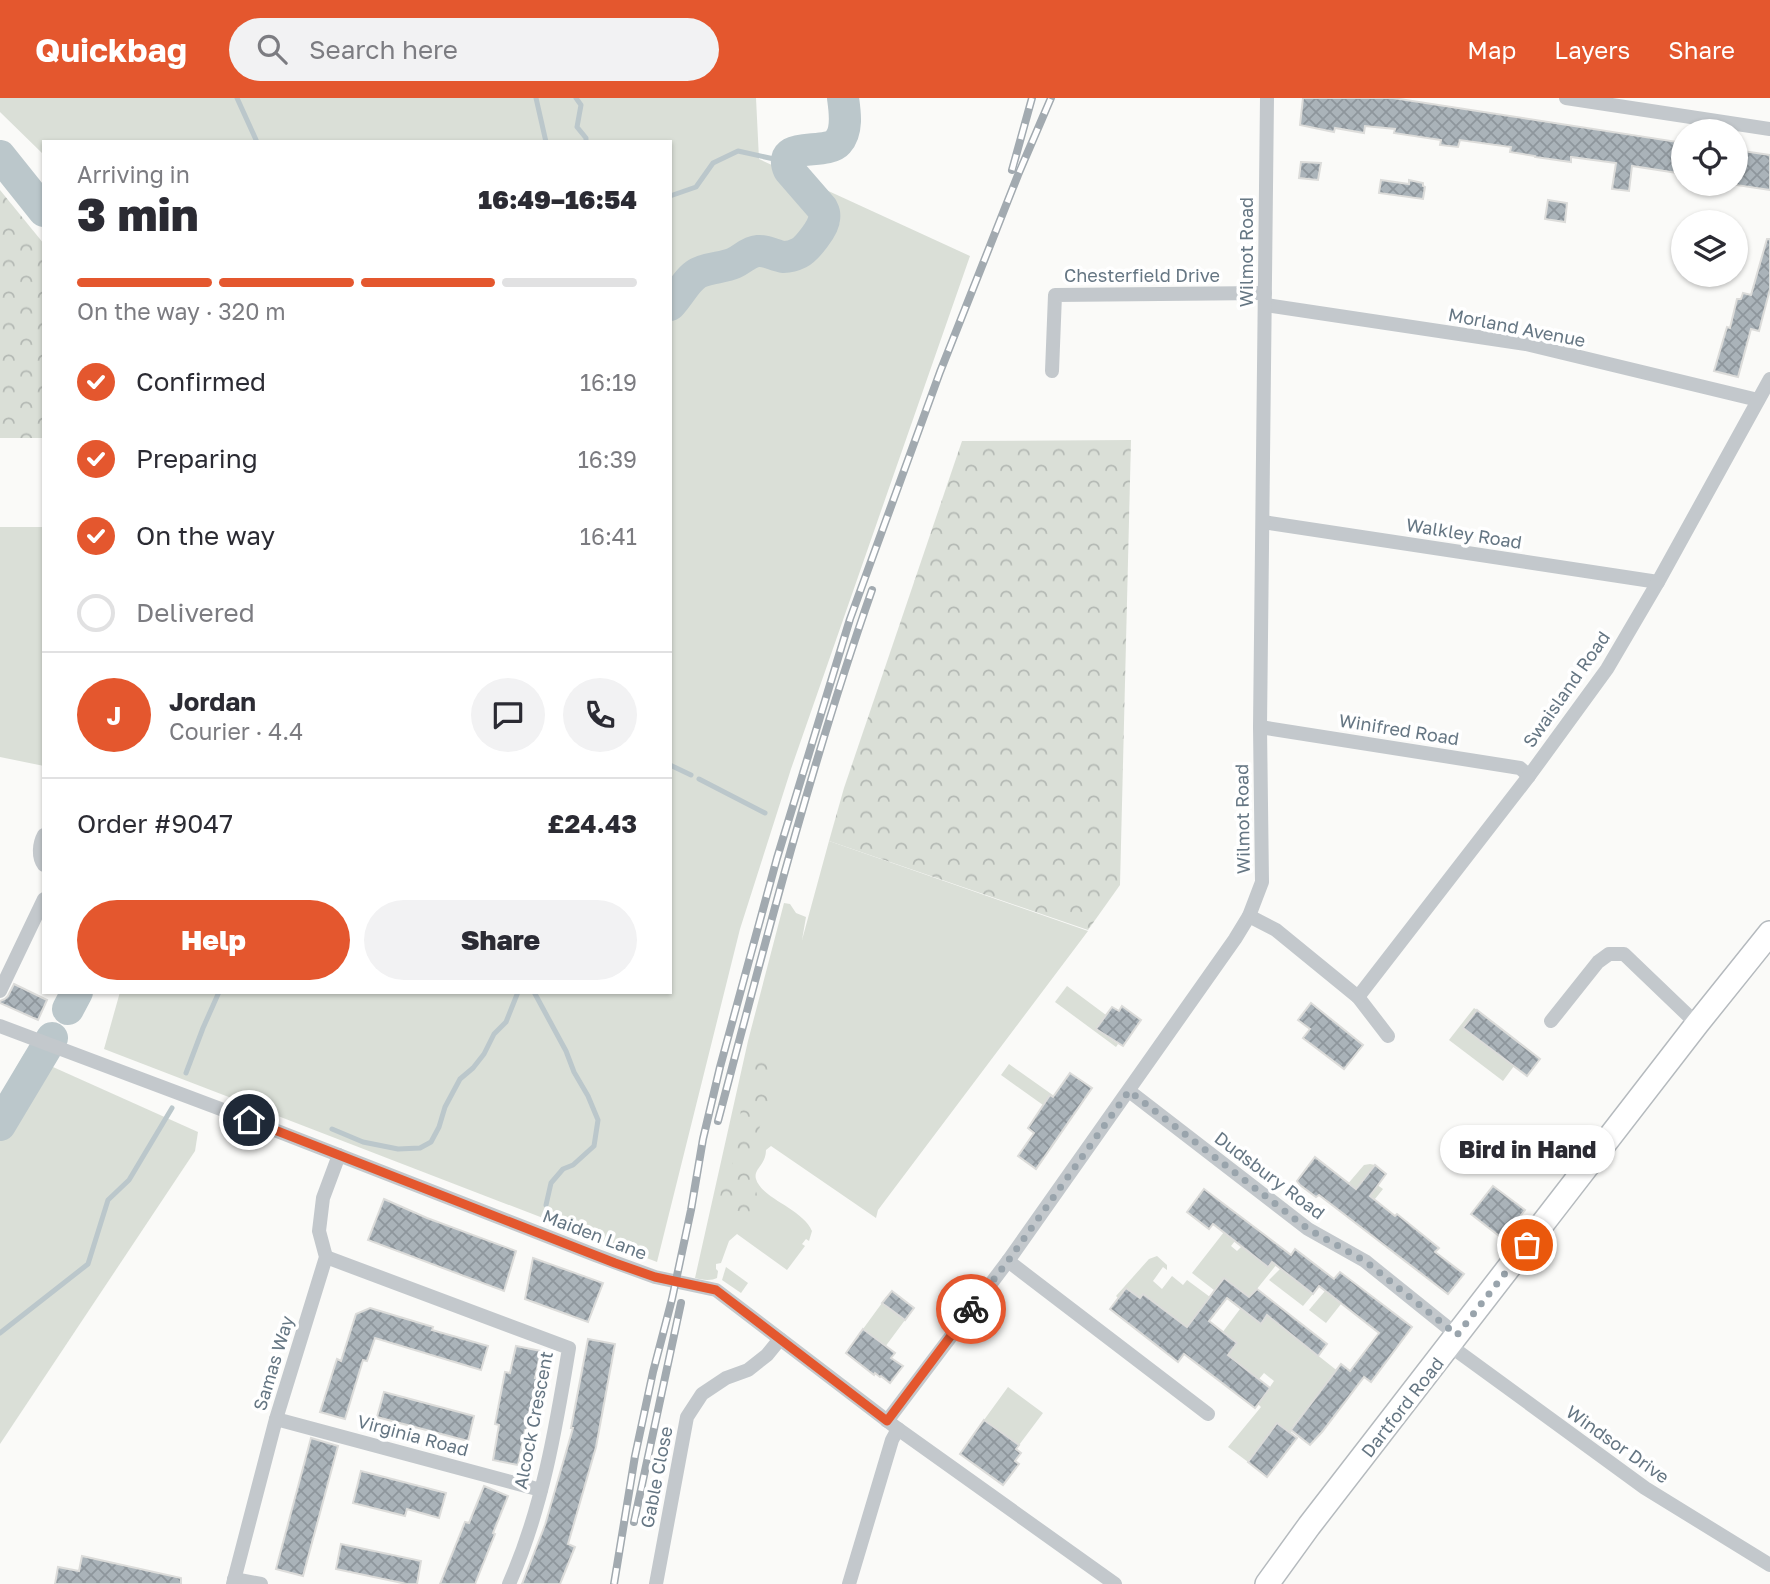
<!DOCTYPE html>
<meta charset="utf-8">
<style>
:root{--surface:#fff;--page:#f2f2f3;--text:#2b2b33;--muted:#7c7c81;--line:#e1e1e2;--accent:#e4572e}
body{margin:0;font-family:"Golos Text",sans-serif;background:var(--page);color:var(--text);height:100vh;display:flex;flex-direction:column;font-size:26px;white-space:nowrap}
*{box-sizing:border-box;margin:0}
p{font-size:23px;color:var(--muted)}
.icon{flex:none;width:38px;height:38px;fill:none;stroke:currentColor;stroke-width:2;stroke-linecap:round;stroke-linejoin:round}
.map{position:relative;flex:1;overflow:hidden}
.details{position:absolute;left:42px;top:42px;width:630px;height:854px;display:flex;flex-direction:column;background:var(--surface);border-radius:0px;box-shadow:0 2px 5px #0004}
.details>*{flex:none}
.controls{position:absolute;left:1671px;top:21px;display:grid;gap:14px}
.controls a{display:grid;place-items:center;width:77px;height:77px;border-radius:50%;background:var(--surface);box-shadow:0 2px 5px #0004;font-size:35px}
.pin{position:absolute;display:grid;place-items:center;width:60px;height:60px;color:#fff;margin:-30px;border:4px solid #fff;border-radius:50%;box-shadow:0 2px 7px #0007}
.courier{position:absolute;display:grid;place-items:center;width:70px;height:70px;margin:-35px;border:5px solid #e4572e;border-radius:50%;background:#fff;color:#222;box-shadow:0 2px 9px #0007}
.bubble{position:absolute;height:49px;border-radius:24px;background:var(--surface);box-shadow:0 2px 5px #0004;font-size:23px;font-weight:800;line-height:49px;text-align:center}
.head em{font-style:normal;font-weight:800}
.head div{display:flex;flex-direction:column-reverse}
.head{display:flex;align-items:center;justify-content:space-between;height:119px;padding:0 35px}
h1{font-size:46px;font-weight:800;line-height:52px}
.bar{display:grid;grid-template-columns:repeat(4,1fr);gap:10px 7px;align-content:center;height:84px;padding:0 35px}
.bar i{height:9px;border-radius:5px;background:var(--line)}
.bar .current{background:var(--accent)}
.bar p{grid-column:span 4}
.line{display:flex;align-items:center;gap:18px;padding:0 35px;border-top:2px solid var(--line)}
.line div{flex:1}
.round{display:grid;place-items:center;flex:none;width:74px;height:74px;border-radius:37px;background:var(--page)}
ol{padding:0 35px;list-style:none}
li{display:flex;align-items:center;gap:21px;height:77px}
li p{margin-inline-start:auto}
li .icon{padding:7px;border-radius:50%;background:var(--accent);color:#fff;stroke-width:4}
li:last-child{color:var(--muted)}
li i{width:38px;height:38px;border:4px solid var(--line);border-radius:50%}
.action{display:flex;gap:14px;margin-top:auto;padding:14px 35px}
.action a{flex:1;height:80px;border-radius:42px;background:var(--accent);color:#fff;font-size:28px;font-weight:800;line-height:80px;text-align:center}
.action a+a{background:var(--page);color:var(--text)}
header{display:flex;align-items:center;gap:42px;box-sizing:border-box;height:98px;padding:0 35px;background:var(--accent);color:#fff}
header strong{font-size:33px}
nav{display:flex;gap:38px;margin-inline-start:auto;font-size:24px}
.search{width:490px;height:63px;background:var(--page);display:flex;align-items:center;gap:18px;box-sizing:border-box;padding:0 24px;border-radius:38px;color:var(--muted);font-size:26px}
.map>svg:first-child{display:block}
</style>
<header>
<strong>Quickbag</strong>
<div class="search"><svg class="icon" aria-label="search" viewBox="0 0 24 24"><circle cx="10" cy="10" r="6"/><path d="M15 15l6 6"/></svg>Search here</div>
<nav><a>Map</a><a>Layers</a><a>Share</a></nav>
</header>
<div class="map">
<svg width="1770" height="1486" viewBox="0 0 1770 1486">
<defs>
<pattern id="forest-crowns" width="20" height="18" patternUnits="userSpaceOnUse" patternTransform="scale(1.75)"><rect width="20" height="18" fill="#dadfd7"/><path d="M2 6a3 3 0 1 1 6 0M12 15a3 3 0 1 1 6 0" fill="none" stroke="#b4b9b4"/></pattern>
<pattern id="building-cross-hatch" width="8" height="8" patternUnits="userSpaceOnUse" patternTransform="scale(1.75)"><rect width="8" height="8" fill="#aab3b9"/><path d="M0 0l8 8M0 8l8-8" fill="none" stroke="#8e969c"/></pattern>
</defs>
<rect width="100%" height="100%" fill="#fafaf8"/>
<!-- green -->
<g fill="#dadfd7">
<path d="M0,0H756L759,61L970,158L791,671L740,831L657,1164L104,951L120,894H670V44H44V57L0,14Z"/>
<path d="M0,429H44V668L0,659Z"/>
<path d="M829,743L1088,833L878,1112L876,1120L771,1048L766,1052C766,1067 753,1071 756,1081C762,1101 802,1110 812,1133L809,1143L806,1141L802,1146L805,1148L787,1172L737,1136L729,1143L721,1165L716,1166V1171L718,1173L717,1180C712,1183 701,1182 695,1180L748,943L784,805L790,806L796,815L806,819L802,842Z"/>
<path d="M1067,888L1106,917L1096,931L1118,946L1116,949L1055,904Z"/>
<path d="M1474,910L1477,912L1464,930L1514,968L1503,983L1449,942Z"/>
<path d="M24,956L198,1034L195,1053L0,1346V998Z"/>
<path d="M1009,966L1057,1000L1056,1001L1050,997L1047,1001L1050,1012L1001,977Z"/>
<path d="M1370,1066L1375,1067L1366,1079L1383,1091L1371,1106L1346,1088L1364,1067Z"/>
<path d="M1224,1134L1235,1143L1231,1148L1237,1153L1242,1148L1277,1166L1248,1202L1354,1286L1333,1277L1293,1328L1294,1330L1290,1335L1277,1326L1248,1364L1228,1349L1261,1309L1258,1306L1274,1283L1264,1275L1259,1281L1227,1257L1237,1245L1227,1237L1202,1270L1198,1267L1240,1211L1226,1200L1222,1193L1217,1189L1214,1192L1192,1175Z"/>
<path d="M1157,1158L1167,1167V1172L1163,1169L1153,1183L1162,1191L1172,1178L1183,1187L1187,1182L1210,1199L1200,1212L1211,1220L1196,1241L1127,1190L1118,1200L1116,1198L1149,1161Z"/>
<path d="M726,1169L748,1185L741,1195L722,1182Z"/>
<path d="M1280,1171L1313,1196L1303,1208L1269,1182Z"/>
<path d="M1325,1193L1341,1206L1326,1225L1309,1212Z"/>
<path d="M882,1205L905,1222L882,1253L870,1244L874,1239L863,1231Z"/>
<path d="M1008,1289L1043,1315L1019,1347L998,1351L1007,1339L1002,1334L998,1339L984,1322Z"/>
</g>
<!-- forest -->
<g fill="url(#forest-crowns)">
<path d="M0,92L44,146V340H0Z"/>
<path d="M1131,342L1120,787L1088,832L829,743L844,690L962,343Z"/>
<path d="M759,961L765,963L769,974L768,984L772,991L769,1010L761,1016C763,1030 753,1041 753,1054C753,1063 752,1073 753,1082C755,1092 759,1099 758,1109L751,1114L736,1113L731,1102L720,1098L724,1082L731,1074L733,1060L737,1055L733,1045L734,1033L740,1022L741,1008L751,987V972Z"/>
</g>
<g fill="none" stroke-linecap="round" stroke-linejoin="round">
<!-- stream -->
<g stroke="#bbc7cb" stroke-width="5">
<path d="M237,0L257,44"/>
<path d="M536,0L546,44"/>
<path d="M576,0L581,7L577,29L586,40V44"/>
<path d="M670,98L696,89L713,65L738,53L774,61"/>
<path d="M670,667L691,677"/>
<path d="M699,681L765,715"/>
<path d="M534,894L566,953L574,974L588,998L598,1022L594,1048L573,1067L563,1071L551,1085L546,1107"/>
<path d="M186,975L203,930L219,894"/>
<path d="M332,1031L363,1044L398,1051L420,1050L431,1044L439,1029L445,1009L460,981L473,970L484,956L494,936L506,924L518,894"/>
<path d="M0,1235L88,1166L108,1102L129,1082L172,1010"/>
</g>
<!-- river -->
<g stroke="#bbc7cb" stroke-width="32">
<path d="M0,58L44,113"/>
<path d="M670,207C679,198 687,181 698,175C710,169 723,170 734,165C743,161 748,154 758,153C767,152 775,158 784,159C789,159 795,157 799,155C807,151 824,129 824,121C825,116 824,114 822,110L789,72C776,42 826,58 838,44C848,33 845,14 843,0"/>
<path d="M68,911L77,894"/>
<path d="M0,1027L52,940"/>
</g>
</g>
<!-- building -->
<g fill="url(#building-cross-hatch)" stroke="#dcdcda" stroke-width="2">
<path d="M1303,0H1393L1684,45V76L1632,68L1629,93L1612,91L1616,65L1571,59V64L1535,59V58L1510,54L1511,49L1460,42L1458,49L1440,47L1441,42L1394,35L1395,31L1365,28L1364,35L1335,30L1334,34L1300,27Z"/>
<path d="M1736,52L1770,57V92L1736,87Z"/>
<path d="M1301,64L1321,65L1318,82L1299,80Z"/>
<path d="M1381,82L1409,86V82L1423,85V88L1425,89L1423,101L1379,95Z"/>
<path d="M1548,102L1567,105L1565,124L1545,121Z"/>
<path d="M1767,141H1770V191L1759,233L1751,231L1738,279L1714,273L1727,229L1730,230L1737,201H1741L1743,195L1751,197Z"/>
<path d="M14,886L47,902L38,922L0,905V903L5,901L8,898Z"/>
<path d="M1311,905L1363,947L1344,971L1303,940L1310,931L1298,922Z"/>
<path d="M1122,908L1141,922L1123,948L1096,931L1112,909L1119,913Z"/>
<path d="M1477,912L1540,961L1527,978L1463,930Z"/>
<path d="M1070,975L1092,990L1036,1071L1018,1058L1034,1035L1028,1030L1050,997L1053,999Z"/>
<path d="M1315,1059L1356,1091L1375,1067L1386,1076L1370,1098L1395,1118L1397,1116L1439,1150L1435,1154L1464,1176L1448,1196L1319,1097L1316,1099L1300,1087L1297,1083Z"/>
<path d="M1493,1088L1525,1112L1503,1141L1471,1116Z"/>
<path d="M1204,1091L1291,1157L1295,1151L1334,1181L1340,1174L1412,1229L1371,1284L1364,1279L1322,1334L1310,1347L1291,1332L1341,1266L1350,1273L1379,1235L1319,1188L1313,1196L1272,1164L1268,1169L1213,1126L1209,1131L1187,1114Z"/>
<path d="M384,1101L427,1120L516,1153L504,1193L368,1142Z"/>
<path d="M533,1160L603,1185L588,1224L525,1201Z"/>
<path d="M1224,1180L1249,1199L1257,1191L1327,1246L1318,1258L1267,1217L1261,1226L1227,1200L1209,1223L1237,1245L1228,1257L1270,1290L1255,1310L1184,1256L1178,1264L1110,1211L1126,1190L1140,1200L1143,1196L1187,1229Z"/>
<path d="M892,1193L914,1210L905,1222L882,1205Z"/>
<path d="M370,1210L433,1229L432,1232L488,1248L481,1272L375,1240L367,1263L363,1262L345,1321L320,1314L337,1261L341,1263L356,1216Z"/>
<path d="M863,1231L895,1255L891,1260L903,1268L890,1285L881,1278L880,1279L875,1275L874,1277L846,1255Z"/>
<path d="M588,1241L615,1246L596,1349L568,1446L575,1449L560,1486H522L545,1427L573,1330H571Z"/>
<path d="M516,1248L541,1253L535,1280H538L527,1332H525L518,1367L493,1362L499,1327L495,1326L505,1274L510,1275Z"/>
<path d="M384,1294L474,1318L468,1343L377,1319Z"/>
<path d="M984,1322L1019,1347L1016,1351L1021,1355L1015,1363L1019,1366L1003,1387L960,1356Z"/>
<path d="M1277,1325L1297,1340L1267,1379L1248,1364Z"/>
<path d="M311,1340L338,1348L303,1478L276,1471Z"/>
<path d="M361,1373L446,1395L439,1420L407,1411L405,1418L353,1405Z"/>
<path d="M484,1388L508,1398L493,1435L495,1436L475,1486H440L465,1424L469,1425Z"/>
<path d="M341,1446L421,1463L417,1486H407L336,1471Z"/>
<path d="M82,1458L181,1480V1486H55L58,1469L79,1473Z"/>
</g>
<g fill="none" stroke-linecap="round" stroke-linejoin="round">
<!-- primary casing -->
<g stroke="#b5babe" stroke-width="26">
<path id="primary" d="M1267,1486L1309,1428L1697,926L1770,835"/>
</g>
<!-- street -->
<g stroke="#c3c8cc" stroke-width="14">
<path d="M1566,0L1770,31"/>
<path d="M1266,207L1526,246L1758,302"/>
<path d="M1052,273L1055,197L1265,195"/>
<path d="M1263,424L1658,484"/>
<path d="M1260,629L1520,670L1529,678"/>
<path d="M44,737C39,746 38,759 44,767"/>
<path d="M1249,818L1276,832L1358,899L1388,938"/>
<path d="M0,893L44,801"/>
<path d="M1358,899L1529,678L1607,571L1658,484L1770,281"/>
<path d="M1551,923L1598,864L1609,856H1624L1697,926"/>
<path d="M0,928L226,1013L595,1157L655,1179L716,1192L898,1331L1115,1486"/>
<path d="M1129,993L1308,1131L1365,1163L1457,1237"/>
<path d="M326,1159L569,1250C556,1330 542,1412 509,1486"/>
<path d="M1008,1163L1208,1316"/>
<path d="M1449,1247L1645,1390L1770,1467"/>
<path d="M276,1321L541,1392"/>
<path d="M887,1323L1008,1163L1235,841L1249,818L1262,784L1260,629L1267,0"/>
<path d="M234,1481L261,1486"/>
<path d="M233,1486L276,1321L326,1159L319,1133L323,1100L339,1057"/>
<path d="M656,1486L687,1319L702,1296L726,1280L748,1272L767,1257L780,1241"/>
<path d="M849,1486L892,1342L898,1331"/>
</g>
<!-- primary -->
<use href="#primary" stroke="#fff" stroke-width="23"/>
<!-- rail casing -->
<g stroke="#a2aab0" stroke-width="8">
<g id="rail">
<path d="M1012,72L1032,0"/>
<path d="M718,1023C765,845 811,666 872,492"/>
<path d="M634,1424L681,1205"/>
<path d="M614,1486L635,1358L653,1274L672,1201L691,1112L703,1041L720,969L777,760L850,521L940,274L1018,77L1051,0"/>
</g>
</g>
<!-- rail -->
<use href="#rail" stroke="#fff" stroke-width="5" stroke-dasharray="16" stroke-linecap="butt"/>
</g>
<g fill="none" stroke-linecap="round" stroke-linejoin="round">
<!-- done -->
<path stroke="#99a4ac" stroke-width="7" stroke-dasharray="0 12.6" d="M971,1211L1008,1163L1129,993L1308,1131L1365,1163L1457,1237L1527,1147"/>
<!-- route -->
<path stroke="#e4572e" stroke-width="9" d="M249,1022L615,1165L655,1179L716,1192L887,1323L971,1211"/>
</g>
<g text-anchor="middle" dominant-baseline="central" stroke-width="7" stroke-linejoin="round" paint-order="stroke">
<!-- street labels -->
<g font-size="18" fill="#657683" stroke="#fff">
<text transform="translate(1246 154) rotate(-90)">Wilmot Road</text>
<text x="1142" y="177">Chesterfield Drive</text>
<text transform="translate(1517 229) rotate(11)">Morland Avenue</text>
<text transform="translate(1464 435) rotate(9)">Walkley Road</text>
<text transform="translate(1566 591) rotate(-55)">Swaisland Road</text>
<text transform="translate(1399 631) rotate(9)">Winifred Road</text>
<text transform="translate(1242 721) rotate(-91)">Wilmot Road</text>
<text transform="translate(1270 1077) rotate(37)">Dudsbury Road</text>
<text transform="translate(595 1136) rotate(21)">Maiden Lane</text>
<text transform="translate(273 1265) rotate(-73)">Samas Way</text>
<text transform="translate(1402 1309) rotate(-52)">Dartford Road</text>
<text transform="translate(533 1322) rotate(-79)">Alcock Crescent</text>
<text transform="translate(413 1337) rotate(15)">Virginia Road</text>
<text transform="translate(1618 1346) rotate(35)">Windsor Drive</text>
<text transform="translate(656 1379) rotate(-79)">Gable Close</text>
</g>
</g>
</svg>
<div class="controls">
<a><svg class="icon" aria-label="locate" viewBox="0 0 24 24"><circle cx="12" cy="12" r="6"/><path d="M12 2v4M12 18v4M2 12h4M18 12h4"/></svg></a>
<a><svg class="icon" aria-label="layers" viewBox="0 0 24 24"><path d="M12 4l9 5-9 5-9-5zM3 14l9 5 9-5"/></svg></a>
</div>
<div class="pin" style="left:1527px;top:1147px;background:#ea580c"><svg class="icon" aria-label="bag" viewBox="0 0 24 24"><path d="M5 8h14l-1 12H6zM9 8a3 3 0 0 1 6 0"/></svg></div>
<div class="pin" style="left:249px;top:1022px;background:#1f2937"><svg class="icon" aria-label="home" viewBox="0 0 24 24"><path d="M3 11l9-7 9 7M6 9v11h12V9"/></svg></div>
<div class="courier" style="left:971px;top:1211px"><svg class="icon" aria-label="bike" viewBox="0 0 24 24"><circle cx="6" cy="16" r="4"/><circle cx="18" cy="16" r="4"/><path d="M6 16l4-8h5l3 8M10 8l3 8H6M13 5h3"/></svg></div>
<div class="bubble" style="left:1440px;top:1027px;width:175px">Bird in Hand</div>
<section class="details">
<div class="head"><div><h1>3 min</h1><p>Arriving in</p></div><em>16:49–16:54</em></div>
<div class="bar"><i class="current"></i><i class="current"></i><i class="current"></i><i></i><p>On the way · 320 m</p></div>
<ol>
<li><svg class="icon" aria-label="check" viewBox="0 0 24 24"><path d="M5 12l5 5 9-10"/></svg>Confirmed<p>16:19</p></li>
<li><svg class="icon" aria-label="check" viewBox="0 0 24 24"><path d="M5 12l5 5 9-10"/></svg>Preparing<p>16:39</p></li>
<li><svg class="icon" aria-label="check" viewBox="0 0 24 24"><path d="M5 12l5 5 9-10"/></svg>On the way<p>16:41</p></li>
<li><i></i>Delivered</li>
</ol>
<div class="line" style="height:126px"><b class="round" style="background:var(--accent);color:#fff">J</b><div><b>Jordan</b><p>Courier · 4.4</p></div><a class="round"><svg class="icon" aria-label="chat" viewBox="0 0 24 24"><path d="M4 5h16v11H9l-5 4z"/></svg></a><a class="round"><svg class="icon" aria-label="phone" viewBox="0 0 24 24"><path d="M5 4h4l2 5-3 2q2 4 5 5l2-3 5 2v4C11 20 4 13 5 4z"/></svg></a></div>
<div class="line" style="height:91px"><div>Order #9047</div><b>£24.43</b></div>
<div class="action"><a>Help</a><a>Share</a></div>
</section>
</div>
